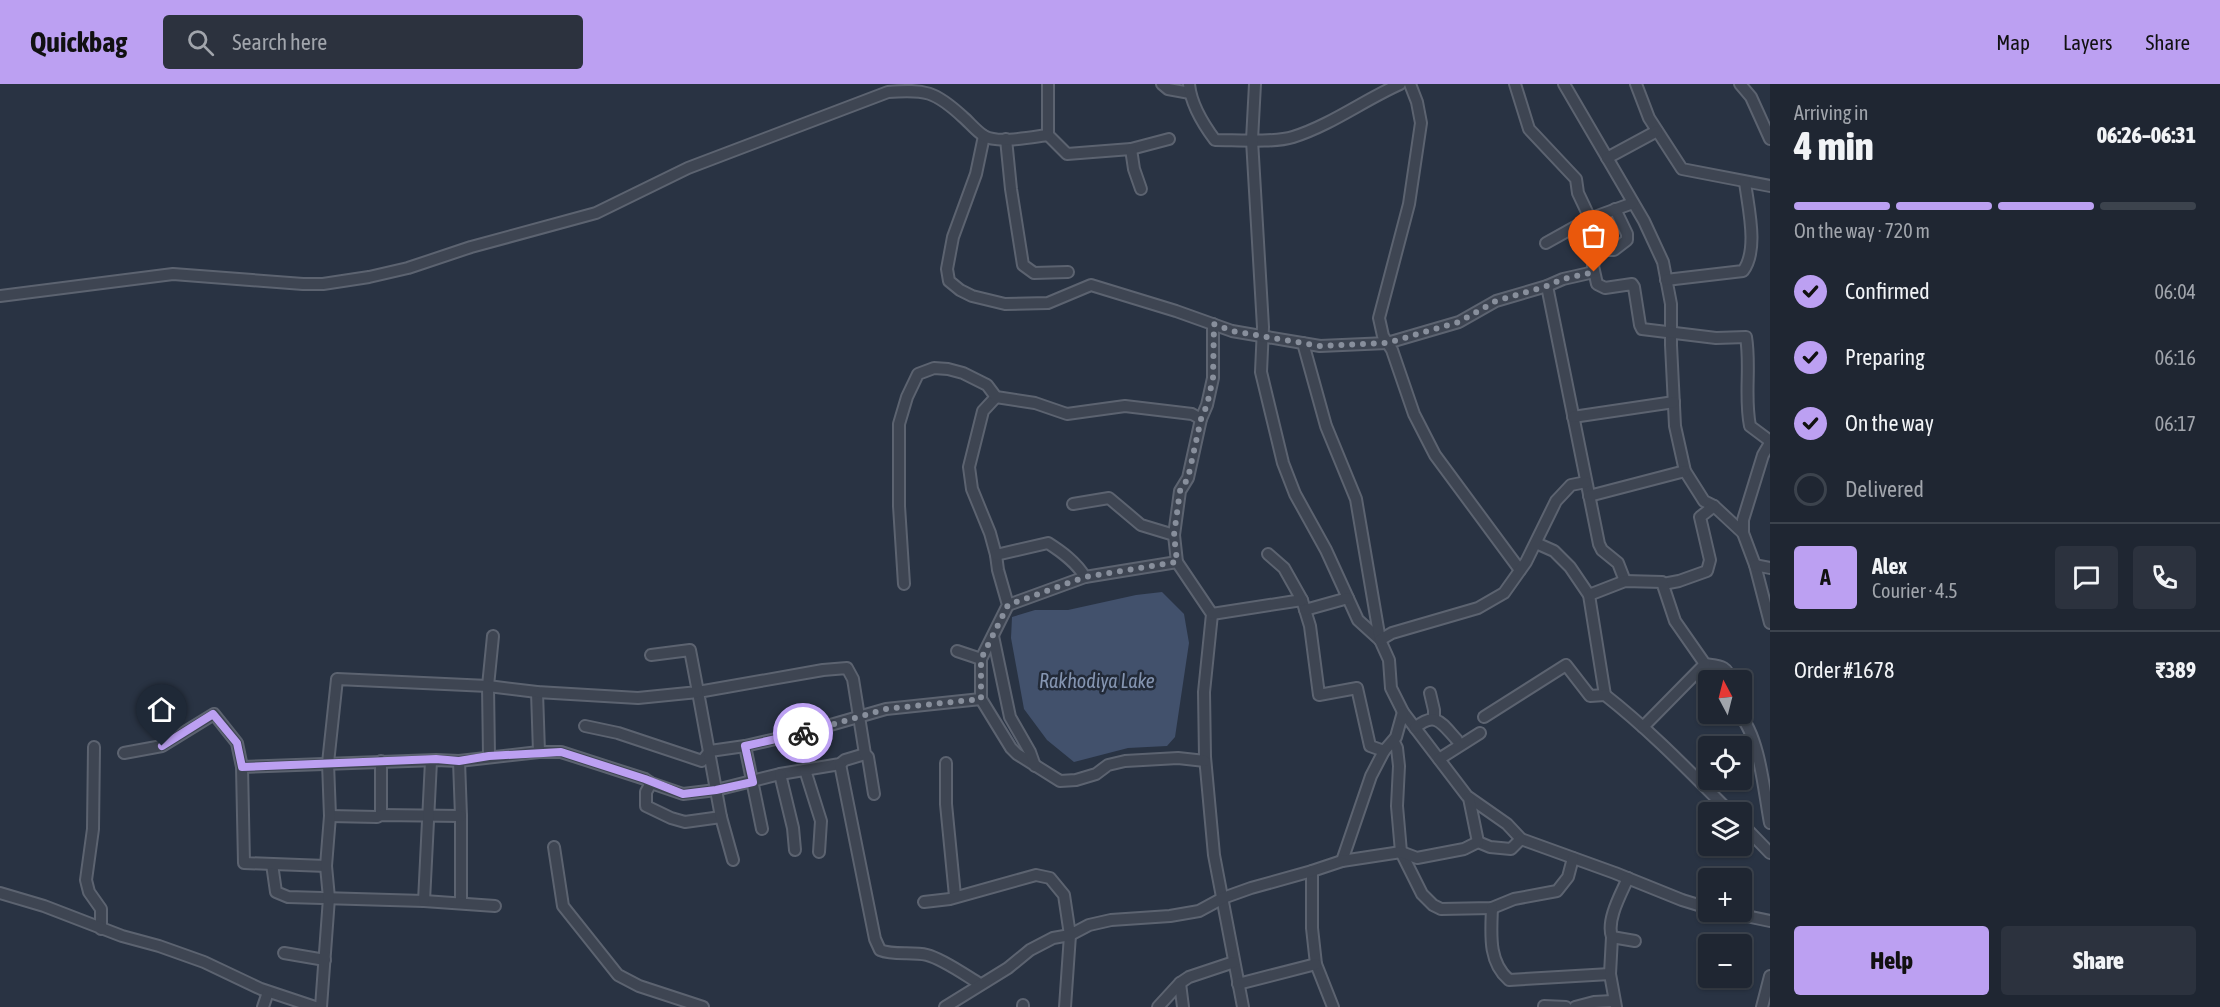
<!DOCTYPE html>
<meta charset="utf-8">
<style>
:root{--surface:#1f2632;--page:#2c323e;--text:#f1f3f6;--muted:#a1a5ac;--line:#3c434d;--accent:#bca0f2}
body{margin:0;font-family:"Asap Condensed",sans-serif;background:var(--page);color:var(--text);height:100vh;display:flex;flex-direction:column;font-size:22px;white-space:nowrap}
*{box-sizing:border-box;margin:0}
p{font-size:20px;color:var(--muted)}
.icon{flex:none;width:33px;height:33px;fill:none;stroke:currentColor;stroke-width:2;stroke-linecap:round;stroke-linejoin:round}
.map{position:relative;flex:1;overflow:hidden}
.drawer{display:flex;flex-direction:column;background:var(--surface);width:450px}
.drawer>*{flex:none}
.needle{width:39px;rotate:353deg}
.buttons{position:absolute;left:1698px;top:586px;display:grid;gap:12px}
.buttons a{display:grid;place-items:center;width:54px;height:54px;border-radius:6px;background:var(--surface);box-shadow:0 2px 4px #0004,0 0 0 2px var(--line);font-size:30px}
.pin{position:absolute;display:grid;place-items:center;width:51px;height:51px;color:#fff;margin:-62px -26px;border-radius:50% 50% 50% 0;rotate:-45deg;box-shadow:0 0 6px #0007}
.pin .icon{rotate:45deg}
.courier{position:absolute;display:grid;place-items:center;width:60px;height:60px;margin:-30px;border:4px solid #bca0f2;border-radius:50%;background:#fff;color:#222;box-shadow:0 2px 8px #0007}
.summary em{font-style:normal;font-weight:800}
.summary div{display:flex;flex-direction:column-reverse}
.summary{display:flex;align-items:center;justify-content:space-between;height:102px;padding:0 24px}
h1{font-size:39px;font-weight:800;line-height:45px}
.bar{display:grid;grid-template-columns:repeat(4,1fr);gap:9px 6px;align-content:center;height:72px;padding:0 24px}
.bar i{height:8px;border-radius:4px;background:var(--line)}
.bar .current{background:var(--accent)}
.bar p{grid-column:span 4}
.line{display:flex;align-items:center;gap:15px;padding:0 24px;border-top:2px solid var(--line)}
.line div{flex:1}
.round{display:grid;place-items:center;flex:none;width:63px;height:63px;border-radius:6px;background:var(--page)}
ol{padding:0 24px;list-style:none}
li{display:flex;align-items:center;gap:18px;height:66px}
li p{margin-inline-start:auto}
li .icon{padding:6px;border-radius:50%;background:var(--accent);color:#111;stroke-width:4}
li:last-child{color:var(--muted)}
li i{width:33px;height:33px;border:3px solid var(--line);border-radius:50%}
.button{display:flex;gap:12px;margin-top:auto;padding:12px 24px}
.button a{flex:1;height:69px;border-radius:6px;background:var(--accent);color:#111;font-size:24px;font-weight:800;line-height:69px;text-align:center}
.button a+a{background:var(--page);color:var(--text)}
header{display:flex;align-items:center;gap:36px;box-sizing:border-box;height:84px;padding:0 30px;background:var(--accent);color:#111}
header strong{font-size:28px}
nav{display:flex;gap:33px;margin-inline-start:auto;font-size:21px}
.search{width:420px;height:54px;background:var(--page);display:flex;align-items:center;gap:15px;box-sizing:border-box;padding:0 21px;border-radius:6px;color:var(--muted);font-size:22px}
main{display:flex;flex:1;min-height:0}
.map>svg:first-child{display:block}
</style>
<header>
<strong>Quickbag</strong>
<div class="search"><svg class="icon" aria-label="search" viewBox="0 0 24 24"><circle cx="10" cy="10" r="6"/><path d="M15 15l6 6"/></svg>Search here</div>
<nav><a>Map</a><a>Layers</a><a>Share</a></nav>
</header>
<main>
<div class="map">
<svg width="1770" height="923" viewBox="0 0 1770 923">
<rect width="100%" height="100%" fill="#293343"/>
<!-- water -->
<path fill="#42516c" d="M1162,508L1184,530L1189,559L1175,653L1167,662L1128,664L1074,678L1047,656L1024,625L1011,554L1012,533L1035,526H1068L1136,511Z"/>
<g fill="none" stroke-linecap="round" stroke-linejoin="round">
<!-- minor casing -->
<g stroke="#5c6370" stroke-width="14">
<g id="minor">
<path d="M1048,0V51L1067,70L1131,65L1169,55"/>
<path d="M1162,0L1168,5L1190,9"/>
<path d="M1189,0C1191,21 1203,40 1215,56C1236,56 1274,59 1293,53C1331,41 1364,16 1400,0"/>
<path d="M1255,0L1252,56L1263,243L1261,288L1283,379L1295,410L1326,466L1358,536L1380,556"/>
<path d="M1410,0L1417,18L1421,39L1409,120L1379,234L1383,252L1392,266L1414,330L1435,371L1520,486"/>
<path d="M1515,0L1529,45L1576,95L1578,109L1605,166"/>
<path d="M1564,0L1644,137L1663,178L1671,220V261L1675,342L1685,387L1704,417L1714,422L1743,449"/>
<path d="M1636,0L1649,34L1682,85L1770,102"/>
<path d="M1740,0L1751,13L1770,55"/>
<path d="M984,52L976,90L953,153L947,185L949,197L960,206L972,212L1005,220L1048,219L1091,201L1176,227L1232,247L1320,262L1387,259L1459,238L1496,217L1547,202L1563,195L1594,188"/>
<path d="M1006,55L1011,105L1023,181L1034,189L1068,188"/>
<path d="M1131,65L1134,85L1141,105"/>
<path d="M1607,74L1657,47"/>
<path d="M1615,125L1627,150V156L1614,166H1602L1596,172L1593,182L1597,200L1605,204L1632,200L1634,203L1640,241L1642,245L1716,254L1746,253C1751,283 1744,312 1750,342L1770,357"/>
<path d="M1546,159L1589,135L1633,119"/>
<path d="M1666,196L1743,187C1759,166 1748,123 1745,98"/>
<path d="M1547,202L1599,460L1602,466L1618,479L1625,497"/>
<path d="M0,212L173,190L303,200H323L369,193L408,184L471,163L596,129L688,84L888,8C925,5 935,7 963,33C969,38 976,47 984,52C998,60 1032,53 1048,51"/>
<path d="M1213,240V294L1207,321L1201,335L1188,394L1180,407L1174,451L1177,478L1212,530L1204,608L1205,673L1214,771L1243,923"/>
<path d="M1303,259L1326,342L1356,415L1380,556L1389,576L1391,604L1403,628L1467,712L1507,740L1521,755L1615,789L1682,816L1708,824"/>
<path d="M996,313L983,327L969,383L972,405L990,449L996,471L998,486L1008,521L981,575V615L1011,664L1017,670L1060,697L1076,696L1096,690L1108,681L1125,677L1178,674L1205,677"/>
<path d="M1573,333L1674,318"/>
<path d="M1770,359L1763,371L1743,436V449L1755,481L1770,539"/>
<path d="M1589,412L1685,387"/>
<path d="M1073,420L1109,414L1141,441L1174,451"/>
<path d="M1536,459L1554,467L1570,483L1589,511L1605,611"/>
<path d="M996,471L1048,459C1062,468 1076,478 1085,493"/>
<path d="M1755,481L1770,484"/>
<path d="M904,500L899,422V340L907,313L918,290L934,284L948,285L963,289L987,301L996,313L1035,319L1067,330L1125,322L1192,330L1201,335"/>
<path d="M1663,500L1679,497L1707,487L1710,476L1700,433L1714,422"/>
<path d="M1589,511L1625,497L1662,498L1675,537L1705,580C1718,582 1729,581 1730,597"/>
<path d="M1302,516L1310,542L1319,611L1357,604L1370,662L1384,667"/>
<path d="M1008,521L1085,493L1177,478"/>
<path d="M1305,526L1348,514"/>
<path d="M1212,530L1302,516L1284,484L1268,470"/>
<path d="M993,552L1010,633L1030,668L1035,682"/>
<path d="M1380,556L1392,549L1478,524L1504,509L1526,478L1556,417L1571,401L1586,398"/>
<path d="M957,567L981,575"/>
<path d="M1430,609L1434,626V635"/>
<path d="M1739,630C1760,653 1764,708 1770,739"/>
<path d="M1484,633L1566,581L1590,612L1605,611C1651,647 1690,688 1731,729"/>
<path d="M585,642L618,649L702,677L710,667L745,662L806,648L886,625L981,615"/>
<path d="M1643,643L1705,580"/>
<path d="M1415,644C1436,626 1442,640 1457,656"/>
<path d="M1394,658L1397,664L1399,682L1397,722L1401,768L1422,810L1433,821L1441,825L1492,824L1514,815L1557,807L1568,793L1573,774"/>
<path d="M745,662L762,745"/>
<path d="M94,663L93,745L86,796L89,808L101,825V845"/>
<path d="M539,668H561L645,695L651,699L683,710L716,706L780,690L840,680L845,676L865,670"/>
<path d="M124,669L162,662L214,630L237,659L242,683"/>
<path d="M489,672L488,602L493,552"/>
<path d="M1439,675L1480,649"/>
<path d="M459,677L461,732V819"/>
<path d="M946,679V720L955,812"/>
<path d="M840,680L875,855L880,866C894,872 912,867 927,871C943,875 965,891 980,900"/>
<path d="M805,686L821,737L819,768"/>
<path d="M780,690L793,744L795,766"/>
<path d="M651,699L646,708V722L671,734L685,738L721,733"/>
<path d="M381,731V677"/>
<path d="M330,732L377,733L381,731L461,732"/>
<path d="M1742,740L1770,769"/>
<path d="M1478,758L1490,763L1511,765L1521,755"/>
<path d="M554,763L563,822L618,891L639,902L703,923"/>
<path d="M733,776L721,733L698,608L823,586L847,584L853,595L865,670L868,673L874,710"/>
<path d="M1342,777L1371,692L1384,667L1396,653L1403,628"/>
<path d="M272,780L276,808L288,813L424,817L495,822"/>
<path d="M326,782L244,779L242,683L436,676L459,677L539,668L537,608"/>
<path d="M1312,787V844L1316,880L1333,923"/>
<path d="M0,809L44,822L122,852L159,862L204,878L261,905L315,923"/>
<path d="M424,817L431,677"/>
<path d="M924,818L950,815L1036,791L1050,794L1064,811L1070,851L1065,923"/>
<path d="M1492,824C1491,850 1488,878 1509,896L1610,890"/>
<path d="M1727,828L1770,837"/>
<path d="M1612,853L1635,857"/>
<path d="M284,869L325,876"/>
<path d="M1180,899L1183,923"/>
<path d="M1238,900L1316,880"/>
<path d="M1023,921V923"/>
<path d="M1544,922L1566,923"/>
<path d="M263,923L268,908"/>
<path d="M321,923L329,814L326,782L330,732L328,679L337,595L488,602L537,608L638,614L698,608L690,566L651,571"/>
<path d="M945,923L1008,884L1030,866L1053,854L1070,851L1089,841L1111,836L1170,832L1199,827L1223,814L1251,804L1312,787L1342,777L1401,768L1417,774L1464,765L1478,758L1469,714"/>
<path d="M1158,923L1180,899L1189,893L1234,878"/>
<path d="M1575,923L1594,918L1613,917"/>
<path d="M1616,923L1610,890L1612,853C1606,836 1621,810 1628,794"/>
<path d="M1762,923L1770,892"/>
</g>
</g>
<!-- minor -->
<use href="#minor" stroke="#3e4552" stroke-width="10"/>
</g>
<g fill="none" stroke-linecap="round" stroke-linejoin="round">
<!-- done -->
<path stroke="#888f9c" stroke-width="6" stroke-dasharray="0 10.8" d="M803,649L886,625L981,615V575L1008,521L1085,493L1177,478L1174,451L1180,407L1188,394L1201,335L1207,321L1213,294L1214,240L1232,247L1320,262L1387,259L1459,238L1496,217L1547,202L1563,195L1594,188"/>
<!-- route -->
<path stroke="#bca0f2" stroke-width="8" d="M162,662L213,630L237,659L242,683L436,675L459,677L489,672L561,668L645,695L683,710L716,706L753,698L745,662L803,649"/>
</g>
<g text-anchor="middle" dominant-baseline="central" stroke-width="5" stroke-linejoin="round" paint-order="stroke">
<!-- water labels -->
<g font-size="20" font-style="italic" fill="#8595b1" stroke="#222a38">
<text x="1097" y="596">Rakhodiya Lake</text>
</g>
</g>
</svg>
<div class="buttons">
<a><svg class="needle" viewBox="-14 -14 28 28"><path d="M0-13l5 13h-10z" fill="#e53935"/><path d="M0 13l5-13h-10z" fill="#a1a5ac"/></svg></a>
<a><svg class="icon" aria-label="locate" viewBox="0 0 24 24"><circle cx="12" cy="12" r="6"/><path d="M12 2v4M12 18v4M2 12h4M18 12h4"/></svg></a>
<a><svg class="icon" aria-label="layers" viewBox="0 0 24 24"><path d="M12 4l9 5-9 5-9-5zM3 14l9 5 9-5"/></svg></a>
<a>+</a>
<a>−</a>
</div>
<div class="pin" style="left:1594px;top:188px;background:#ea580c"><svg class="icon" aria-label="bag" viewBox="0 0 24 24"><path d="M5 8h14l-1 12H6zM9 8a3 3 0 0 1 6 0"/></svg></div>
<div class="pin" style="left:162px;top:662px;background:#1f2937"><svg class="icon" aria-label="home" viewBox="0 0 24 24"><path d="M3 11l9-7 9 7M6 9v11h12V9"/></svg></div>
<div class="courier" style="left:803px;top:649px"><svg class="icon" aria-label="bike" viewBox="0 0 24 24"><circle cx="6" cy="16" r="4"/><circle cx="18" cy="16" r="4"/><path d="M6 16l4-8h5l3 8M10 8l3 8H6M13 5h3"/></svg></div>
</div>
<section class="drawer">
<div class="summary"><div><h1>4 min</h1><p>Arriving in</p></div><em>06:26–06:31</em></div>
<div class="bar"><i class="current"></i><i class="current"></i><i class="current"></i><i></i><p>On the way · 720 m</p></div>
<ol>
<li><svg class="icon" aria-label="check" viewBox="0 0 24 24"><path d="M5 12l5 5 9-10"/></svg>Confirmed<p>06:04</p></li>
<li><svg class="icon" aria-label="check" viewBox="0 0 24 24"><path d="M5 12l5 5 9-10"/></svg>Preparing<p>06:16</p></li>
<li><svg class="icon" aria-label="check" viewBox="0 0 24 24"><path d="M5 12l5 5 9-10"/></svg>On the way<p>06:17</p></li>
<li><i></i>Delivered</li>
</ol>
<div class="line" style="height:108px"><b class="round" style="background:var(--accent);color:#111">A</b><div><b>Alex</b><p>Courier · 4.5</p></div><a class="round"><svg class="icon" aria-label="chat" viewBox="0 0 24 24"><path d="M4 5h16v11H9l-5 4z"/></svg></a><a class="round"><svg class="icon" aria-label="phone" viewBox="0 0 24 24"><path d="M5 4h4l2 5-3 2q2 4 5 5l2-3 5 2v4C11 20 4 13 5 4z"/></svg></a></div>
<div class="line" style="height:78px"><div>Order #1678</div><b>₹389</b></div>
<div class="button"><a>Help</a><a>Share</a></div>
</section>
</main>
